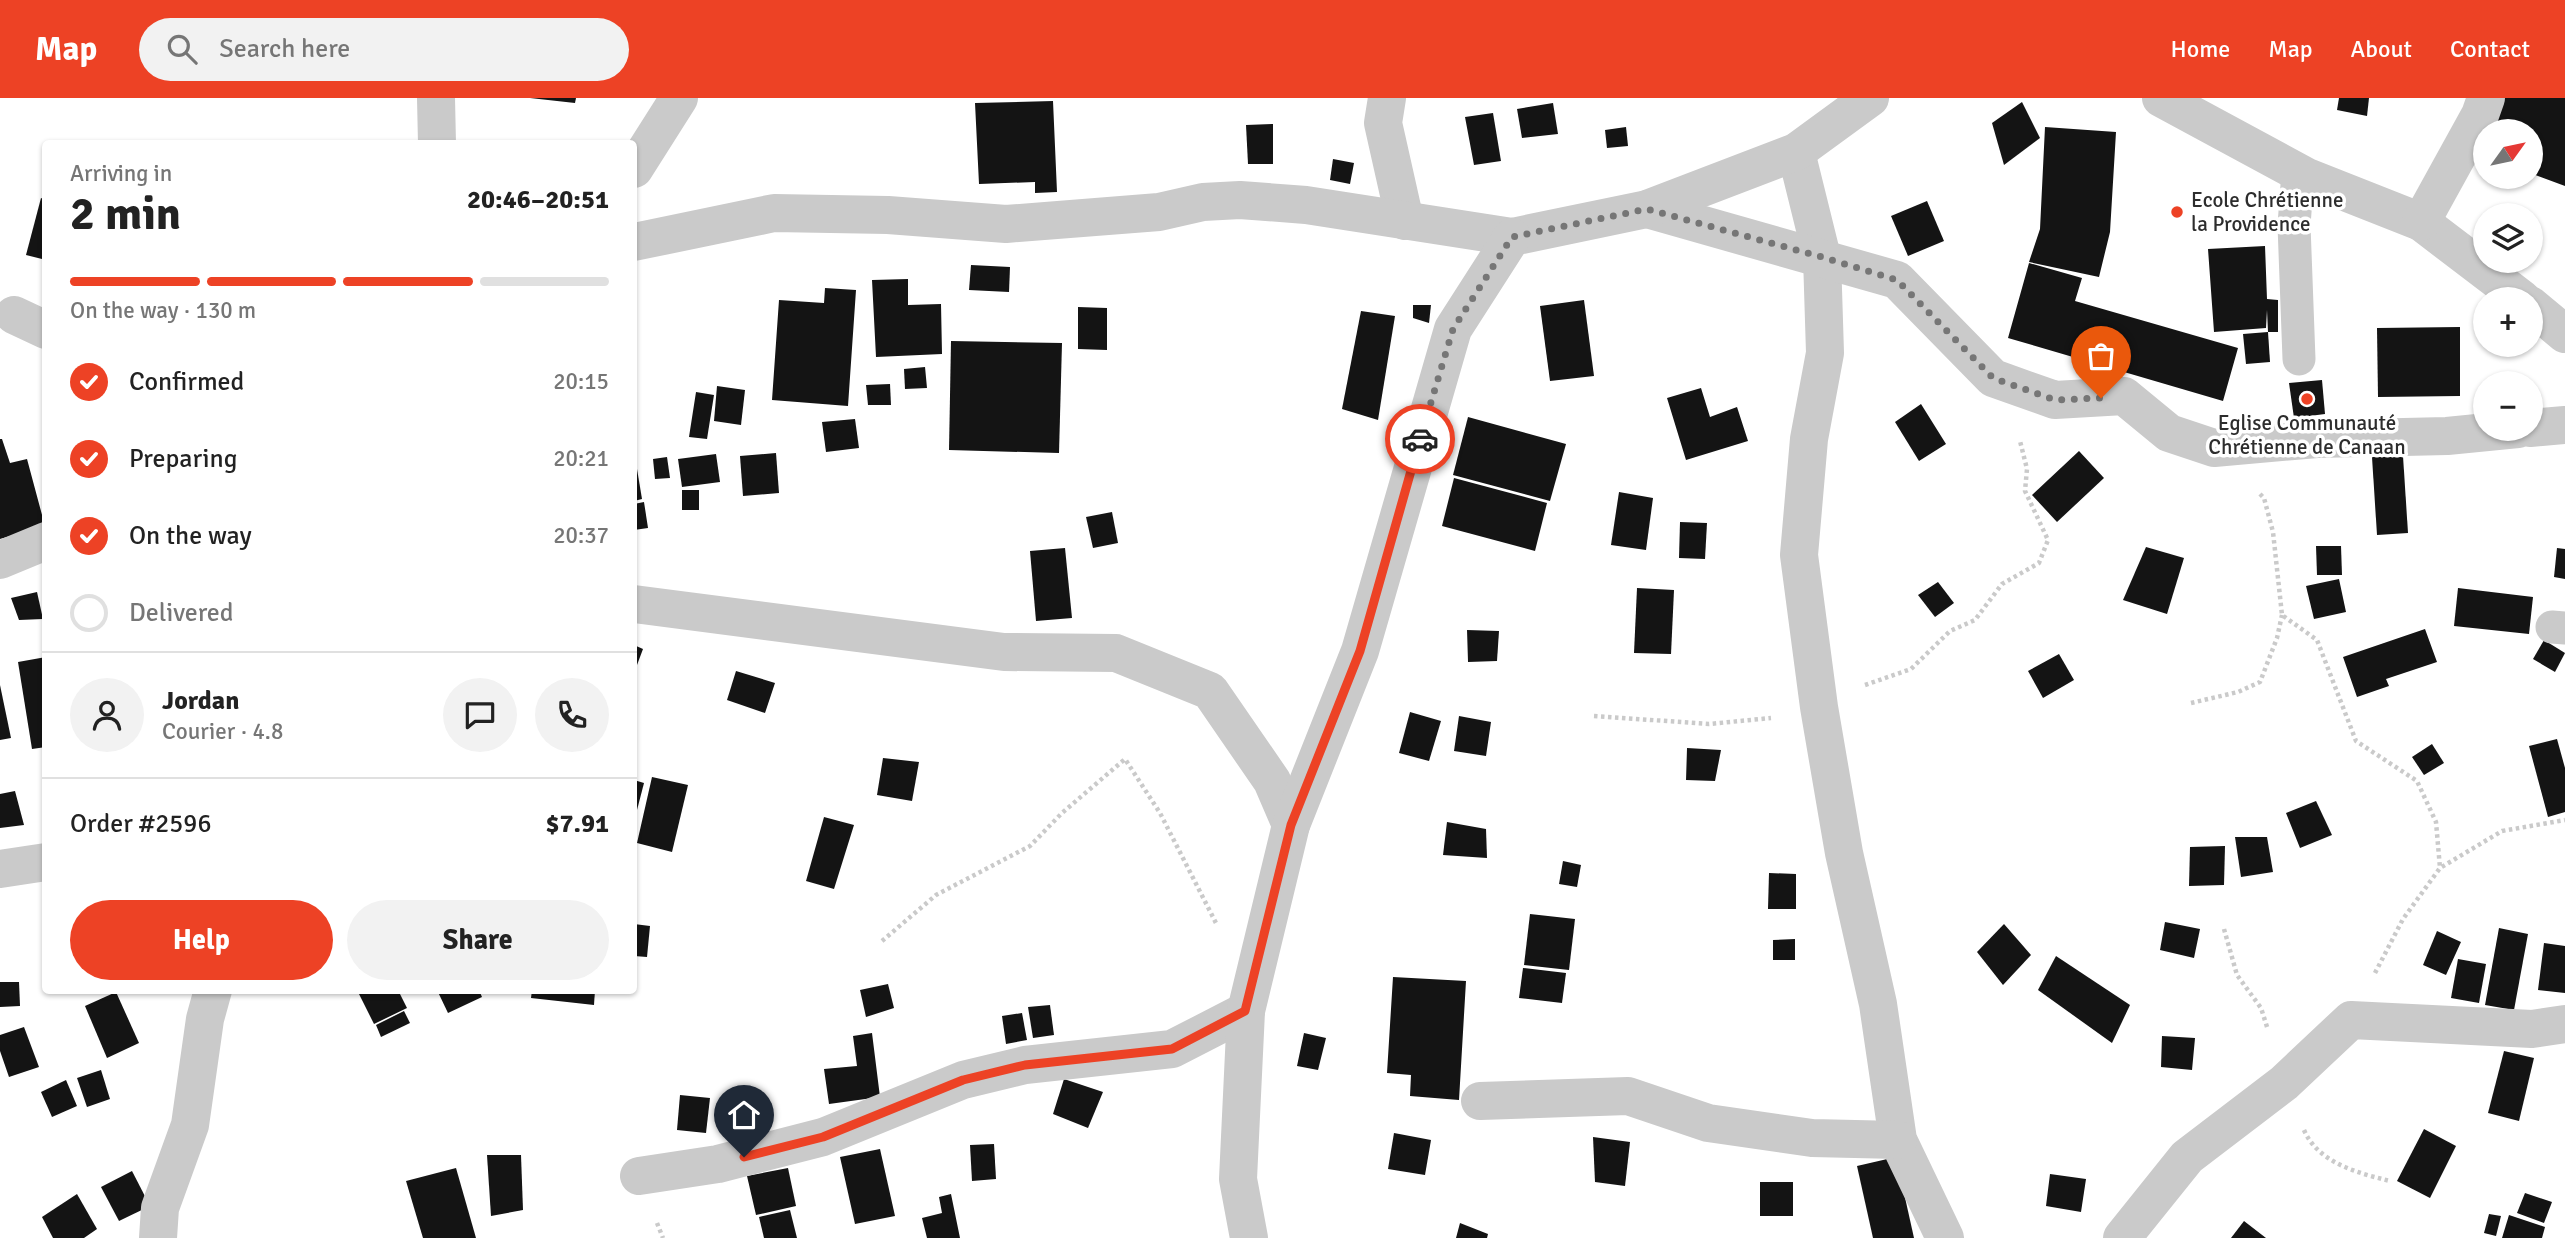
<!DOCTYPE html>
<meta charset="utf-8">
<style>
:root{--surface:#fff;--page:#f2f2f2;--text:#222;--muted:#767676;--line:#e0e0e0;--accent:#ed4225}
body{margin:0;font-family:Signika,sans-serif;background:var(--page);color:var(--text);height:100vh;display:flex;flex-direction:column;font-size:26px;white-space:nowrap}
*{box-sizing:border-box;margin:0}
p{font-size:23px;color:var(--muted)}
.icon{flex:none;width:38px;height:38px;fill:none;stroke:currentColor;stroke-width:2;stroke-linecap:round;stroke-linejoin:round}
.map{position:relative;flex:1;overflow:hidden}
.panel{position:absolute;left:42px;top:42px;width:595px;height:854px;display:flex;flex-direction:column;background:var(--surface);border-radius:7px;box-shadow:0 2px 5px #0004}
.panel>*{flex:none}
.needle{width:46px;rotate:57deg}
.fabs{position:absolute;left:2473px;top:21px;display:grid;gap:14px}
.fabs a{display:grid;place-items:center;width:70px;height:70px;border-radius:50%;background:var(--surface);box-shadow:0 2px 5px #0004;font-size:35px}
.pin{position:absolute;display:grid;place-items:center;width:60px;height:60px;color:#fff;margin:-72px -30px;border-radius:50% 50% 50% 0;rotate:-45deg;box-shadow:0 0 7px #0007}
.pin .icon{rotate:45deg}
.courier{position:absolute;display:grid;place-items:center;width:70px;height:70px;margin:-35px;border:5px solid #ed4225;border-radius:50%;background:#fff;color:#222;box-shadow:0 2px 9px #0007}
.head em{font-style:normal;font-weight:700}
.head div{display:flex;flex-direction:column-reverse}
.head{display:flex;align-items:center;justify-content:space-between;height:119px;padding:0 28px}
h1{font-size:46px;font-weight:700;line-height:52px}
.bar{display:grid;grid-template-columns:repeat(4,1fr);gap:10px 7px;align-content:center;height:84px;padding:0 28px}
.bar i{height:9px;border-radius:5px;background:var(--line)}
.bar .on{background:var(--accent)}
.bar p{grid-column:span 4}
.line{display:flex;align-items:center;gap:18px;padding:0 28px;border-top:2px solid var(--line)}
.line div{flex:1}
.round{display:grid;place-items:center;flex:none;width:74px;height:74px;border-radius:37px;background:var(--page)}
ol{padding:0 28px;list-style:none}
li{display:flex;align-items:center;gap:21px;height:77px}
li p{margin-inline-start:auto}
li .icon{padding:7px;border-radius:50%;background:var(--accent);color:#fff;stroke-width:4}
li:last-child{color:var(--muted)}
li i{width:38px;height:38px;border:4px solid var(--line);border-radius:50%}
.primary-button{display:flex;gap:14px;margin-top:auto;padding:14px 28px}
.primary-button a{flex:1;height:80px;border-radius:42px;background:var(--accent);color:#fff;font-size:28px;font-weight:700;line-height:80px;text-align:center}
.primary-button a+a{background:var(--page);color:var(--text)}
header{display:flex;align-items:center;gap:42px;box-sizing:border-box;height:98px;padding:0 35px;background:var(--accent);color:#fff}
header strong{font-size:33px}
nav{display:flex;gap:38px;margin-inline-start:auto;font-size:24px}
.search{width:490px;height:63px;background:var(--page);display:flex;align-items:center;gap:18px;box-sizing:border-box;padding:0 24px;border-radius:38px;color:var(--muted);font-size:26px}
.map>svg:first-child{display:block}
</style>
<header>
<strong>Map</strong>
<div class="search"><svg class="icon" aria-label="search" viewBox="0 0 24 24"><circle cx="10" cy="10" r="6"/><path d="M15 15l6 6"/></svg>Search here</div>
<nav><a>Home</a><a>Map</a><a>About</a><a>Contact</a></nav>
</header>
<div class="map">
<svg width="2565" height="1140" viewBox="0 0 2565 1140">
<rect width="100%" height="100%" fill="#fff"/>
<!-- building -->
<g fill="#141414">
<path d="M530,0H576L575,5Z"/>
<path d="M2339,0H2369L2367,18L2337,12Z"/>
<path d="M2499,0H2565V88L2530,75V33H2486Z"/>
<path d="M1053,3L1057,94L1035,95V84L979,86L975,5Z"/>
<path d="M2022,4L2040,40L2004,67L1992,25Z"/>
<path d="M1553,5L1558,36L1522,40L1517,11Z"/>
<path d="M1493,15L1501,63L1474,67L1465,19Z"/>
<path d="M1273,26V66H1248L1246,27Z"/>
<path d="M1626,29L1628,48L1607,50L1605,32Z"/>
<path d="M2045,29L2116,34L2110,134L2099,179L2029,164L2040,131Z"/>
<path d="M1333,61L1354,65L1350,86L1330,82Z"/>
<path d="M41,100L46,102V162L26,157Z"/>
<path d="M1927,103L1944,143L1908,158L1891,118Z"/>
<path d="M2265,148L2267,201L2278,202V234H2268L2267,212L2266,230L2214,234L2208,151Z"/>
<path d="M2029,165L2082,180L2075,203L2238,250L2223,303L2008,240Z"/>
<path d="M971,167L1010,169L1009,194L969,192Z"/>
<path d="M908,181V207L941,206L942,256L876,259L872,182Z"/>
<path d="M825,190L856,192L848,308L772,302L779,202L824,205Z"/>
<path d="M1584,202L1594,278L1550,283L1540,208Z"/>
<path d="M1413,207H1431L1429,225L1413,220Z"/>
<path d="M1078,209L1107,210V252L1078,251Z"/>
<path d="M1361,213L1395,218L1378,322L1342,311Z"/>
<path d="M2460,229V298L2378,299L2377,230Z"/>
<path d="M2268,234L2270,264L2246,266L2243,236Z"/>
<path d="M951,243L1062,245L1059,355L949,352Z"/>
<path d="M925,269L927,290L905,291L904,271Z"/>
<path d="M2322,282L2325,316L2294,320L2289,285Z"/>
<path d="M890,286L891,307H868L866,287Z"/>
<path d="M717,288L745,292L741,327L714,323Z"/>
<path d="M1701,290L1710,319L1737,309L1748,343L1686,362L1667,300Z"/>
<path d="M696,294L714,297L707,341L689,339Z"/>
<path d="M1921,306L1946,346L1919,363L1895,324Z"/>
<path d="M1468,319L1566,346L1550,403L1453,377Z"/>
<path d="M855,321L859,350L826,354L822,324Z"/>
<path d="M0,341H2L10,365L27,361L45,428L0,441Z"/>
<path d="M2079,353L2104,380L2057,424L2032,397Z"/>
<path d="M776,355L779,395L743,398L740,358Z"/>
<path d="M716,356L720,384L682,389L678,361Z"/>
<path d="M2403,358L2408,435L2377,437L2372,359Z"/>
<path d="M667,359L670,380L655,381L653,361Z"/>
<path d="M634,371H637L642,401L634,403Z"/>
<path d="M1454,380L1547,405L1535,453L1442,428Z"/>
<rect x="682" y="392" width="17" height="20"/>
<path d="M1619,394L1653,400L1646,452L1611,447Z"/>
<path d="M644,404L648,430L634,432V406Z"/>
<path d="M1112,414L1118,445L1093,450L1086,419Z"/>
<path d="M1680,424L1707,425L1705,461L1679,460Z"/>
<path d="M2316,448H2341L2342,477H2317Z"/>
<path d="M2146,449L2184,460L2167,516L2123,502Z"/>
<path d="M1065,450L1072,520L1036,523L1030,453Z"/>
<path d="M2557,450L2565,451V481L2554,479Z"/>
<path d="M2339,481L2346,514L2314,521L2306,488Z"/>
<path d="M1938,484L1954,505L1935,519L1918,497Z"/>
<path d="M1637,490L1674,492L1671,556L1634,555Z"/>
<path d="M2458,490L2533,499L2529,536L2454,528Z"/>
<path d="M37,494L43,521L19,522L11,500Z"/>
<path d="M2425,531L2437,564L2386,581L2389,588L2357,599L2343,559Z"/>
<path d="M1467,532L1499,533L1497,563L1468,564Z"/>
<path d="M2544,542L2565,555L2555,574L2533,561Z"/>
<path d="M634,547L643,551L634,575Z"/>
<path d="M2059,556L2074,582L2043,600L2028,573Z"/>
<path d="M46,559V649L32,651L18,564Z"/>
<path d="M736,573L775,585L765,615L727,602Z"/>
<path d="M0,587L11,640L0,642Z"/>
<path d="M1410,614L1441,623L1429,663L1399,655Z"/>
<path d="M1459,618L1491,624L1486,658L1454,653Z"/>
<path d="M2557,641L2565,670V714L2548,719L2529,648Z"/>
<path d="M2432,646L2444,665L2424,677L2412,659Z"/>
<path d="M1687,650L1721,652L1715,683L1686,682Z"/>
<path d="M883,660L919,664L912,703L877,697Z"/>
<path d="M652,679L688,687L672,754L637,745Z"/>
<path d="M634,682L644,685L637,712L634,711Z"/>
<path d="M15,693L24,727L0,730V696Z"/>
<path d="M2316,703L2332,737L2300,750L2286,715Z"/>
<path d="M824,719L854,727L834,791L806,783Z"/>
<path d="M1447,724L1486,731L1487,760L1443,757Z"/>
<path d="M2235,739H2267L2273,774L2241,779Z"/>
<path d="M2225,748L2224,787L2189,788L2190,749Z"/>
<path d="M1563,763L1581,767L1577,789L1559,786Z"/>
<path d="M1769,775L1796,776V811H1768Z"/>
<path d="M1530,816L1575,821L1569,872L1524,867Z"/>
<path d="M2165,824L2200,831L2194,860L2160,852Z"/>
<path d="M634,826L650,828L647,859L634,858Z"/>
<path d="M2004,826L2031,857L2003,887L1977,854Z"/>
<path d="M2499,830L2528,836L2514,912L2485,907Z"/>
<path d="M2437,833L2461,844L2446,877L2423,867Z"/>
<path d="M1795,841V862H1773V842Z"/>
<path d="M2544,845L2565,848V895L2538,892Z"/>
<path d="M2056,858L2130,907L2112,945L2038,892Z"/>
<path d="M2458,861L2486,866L2479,905L2451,900Z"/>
<path d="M1523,870L1566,875L1562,905L1519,900Z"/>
<path d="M1393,879L1466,883L1459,1002L1410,998L1411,977L1387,975Z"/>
<path d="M0,884H19L20,908L0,909Z"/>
<path d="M888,886L894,910L866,919L860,892Z"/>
<path d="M357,892H398L407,910L374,926Z"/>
<path d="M437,892H479L482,899L448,915Z"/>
<path d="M532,892H595L594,907L531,900Z"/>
<path d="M116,894L139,945L107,960L85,908Z"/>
<path d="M1050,907L1054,937L1033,940L1028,909Z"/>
<path d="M404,913L410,925L381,939L376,927Z"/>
<path d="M1022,915L1027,942L1006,946L1002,918Z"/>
<path d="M24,929L39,969L9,979L0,953V937Z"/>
<path d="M872,935L880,999L829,1006L824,971L857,968L853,938Z"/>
<path d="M1304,935L1326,940L1318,972L1297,968Z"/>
<path d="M2162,938L2195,940L2192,972L2161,969Z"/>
<path d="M2504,953L2534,960L2519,1023L2488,1015Z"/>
<path d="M101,972L110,1001L87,1009L77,980Z"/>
<path d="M1064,981L1103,994L1088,1030L1053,1016Z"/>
<path d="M66,982L77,1008L52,1019L41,994Z"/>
<path d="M680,997L710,1000L706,1035L677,1032Z"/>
<path d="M2424,1031L2456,1048L2430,1100L2397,1083Z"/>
<path d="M1394,1035L1431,1042L1425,1077L1388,1071Z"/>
<path d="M1593,1039L1630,1044L1625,1088L1595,1084Z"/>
<path d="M994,1046L996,1081L972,1083L970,1047Z"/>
<path d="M880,1051L895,1118L855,1126L840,1059Z"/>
<path d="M487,1057H521L523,1112L491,1118Z"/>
<path d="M1896,1059L1914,1140H1873L1857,1068Z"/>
<path d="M456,1070L476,1140H423L406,1083Z"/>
<path d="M788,1070L796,1108L756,1117L747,1078Z"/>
<path d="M132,1073L150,1108L119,1123L101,1089Z"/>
<path d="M2050,1076L2086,1081L2081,1114L2046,1108Z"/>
<rect x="1760" y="1084" width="33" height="34"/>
<path d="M2525,1095L2552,1104L2544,1125L2517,1115Z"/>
<path d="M77,1096L97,1131L84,1140H53L42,1119Z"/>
<path d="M951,1096L960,1140H927L922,1120L942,1115L939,1099Z"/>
<path d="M790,1112L797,1140H764L759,1119Z"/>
<path d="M2489,1116L2501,1118L2496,1138L2484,1135Z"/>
<path d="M2509,1117L2545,1129L2542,1140H2502Z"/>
<path d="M2244,1123L2266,1140H2231Z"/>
<path d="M1460,1125L1488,1136L1487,1140H1456Z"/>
</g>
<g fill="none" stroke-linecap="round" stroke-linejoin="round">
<!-- path -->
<g stroke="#cacaca" stroke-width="4.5" stroke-dasharray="3.5 3.5" stroke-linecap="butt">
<path d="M2260,396L2264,400L2273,434L2282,517L2317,542L2356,643L2417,683L2436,724L2440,770"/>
<path d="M1865,587L1911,571L1950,533L1975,522L2002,486L2039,465L2048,442L2025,393L2027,371L2020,343"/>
<path d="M2191,605L2238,594L2260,584L2277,540L2282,517"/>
<path d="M1594,618L1709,626L1771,620"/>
<path d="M2224,831L2237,877L2261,910L2268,932"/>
<path d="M882,843L936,797L1030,748L1062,715L1125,661L1160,715L1217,827"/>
<path d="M2375,875L2403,821L2440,770L2502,733L2565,722"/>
<path d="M2304,1032C2318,1065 2358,1075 2390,1083"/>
<path d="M657,1125L663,1140"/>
</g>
<!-- lane -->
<g stroke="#cacaca" stroke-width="33">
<path d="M2298,74L2294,127L2299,261"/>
<path d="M2552,529L2565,530"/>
</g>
<!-- street -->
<g stroke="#cacaca" stroke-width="38">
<path d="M436,0L437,46"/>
<path d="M1387,0L1383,25L1405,123"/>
<path d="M2161,0L2307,79L2421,124L2522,201"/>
<path d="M1796,54L1822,159L1825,255L1809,341L1799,457L1819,609L1844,755L1878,906L1898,1042L1945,1140"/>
<path d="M634,71L679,0"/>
<path d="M1647,111L1897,182L1993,280L2055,302L2124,298L2169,335L2214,350L2317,341L2447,338L2518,331"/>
<path d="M2421,124L2480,17L2486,0"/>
<path d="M634,144L774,115L888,117L1006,126L1159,114L1203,104L1240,102L1306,107L1512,139L1647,111L1796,54L1870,0"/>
<path d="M2530,207L2565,236"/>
<path d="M14,217L46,232"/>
<path d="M2530,330L2565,327"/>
<path d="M0,462L46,443"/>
<path d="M634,506L1004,554L1116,555L1210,593L1272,683L1291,727"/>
<path d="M0,771L46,764"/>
<path d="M1480,1003L1628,998L1708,1025L1812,1040L1898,1042"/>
<path d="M639,1078L718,1066L823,1039L963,982L1025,967L1172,951L1246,913"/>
<path d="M158,1140L160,1110L190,1027L205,921L213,892"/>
<path d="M1249,1140L1238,1081L1246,913L1291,727L1360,553L1453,231L1512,139"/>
<path d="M2122,1140L2187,1059L2284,985L2351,922L2532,931L2565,926"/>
</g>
</g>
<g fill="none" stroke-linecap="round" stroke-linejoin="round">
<!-- done -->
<path stroke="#767676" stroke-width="7" stroke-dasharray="0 12.6" d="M1420,341L1453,231L1512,139L1647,111L1822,159L1897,182L1993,280L2055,302L2101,300"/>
<!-- route -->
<path stroke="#ed4225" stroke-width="9" d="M744,1059L823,1039L963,982L1025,967L1172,951L1245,913L1291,727L1360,553L1420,341"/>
</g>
<!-- markers -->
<g fill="#ed4225" stroke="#fff" stroke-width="2.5">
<circle cx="2177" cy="114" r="7"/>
<circle cx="2307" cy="301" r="7"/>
</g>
<g text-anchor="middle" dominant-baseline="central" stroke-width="7" stroke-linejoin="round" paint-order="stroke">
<!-- poi labels -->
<g font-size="21" fill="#2d2d2d" stroke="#fff" text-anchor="start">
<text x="2191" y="102">Ecole Chrétienne<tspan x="2191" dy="24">la Providence</tspan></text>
<text x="2307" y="325" text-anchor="middle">Eglise Communauté<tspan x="2307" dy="24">Chrétienne de Canaan</tspan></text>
</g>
</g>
</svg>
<div class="fabs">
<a><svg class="needle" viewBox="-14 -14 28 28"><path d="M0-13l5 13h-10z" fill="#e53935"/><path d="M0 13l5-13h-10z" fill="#767676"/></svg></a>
<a><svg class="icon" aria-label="layers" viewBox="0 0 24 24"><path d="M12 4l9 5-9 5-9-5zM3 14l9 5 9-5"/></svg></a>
<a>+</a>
<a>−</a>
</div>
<div class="pin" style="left:2101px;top:300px;background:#ea580c"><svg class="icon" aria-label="bag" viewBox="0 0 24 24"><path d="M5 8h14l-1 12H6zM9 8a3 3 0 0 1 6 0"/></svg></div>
<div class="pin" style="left:744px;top:1059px;background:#1f2937"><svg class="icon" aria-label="home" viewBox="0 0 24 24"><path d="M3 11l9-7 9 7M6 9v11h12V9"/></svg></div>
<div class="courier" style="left:1420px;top:341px"><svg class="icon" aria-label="car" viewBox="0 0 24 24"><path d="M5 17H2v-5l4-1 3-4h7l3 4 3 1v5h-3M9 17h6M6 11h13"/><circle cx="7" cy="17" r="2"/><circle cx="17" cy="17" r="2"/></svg></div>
<section class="panel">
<div class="head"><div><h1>2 min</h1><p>Arriving in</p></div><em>20:46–20:51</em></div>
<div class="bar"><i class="on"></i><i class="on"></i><i class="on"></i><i></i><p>On the way · 130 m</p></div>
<ol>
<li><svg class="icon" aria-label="check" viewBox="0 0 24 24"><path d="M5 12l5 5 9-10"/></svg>Confirmed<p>20:15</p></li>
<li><svg class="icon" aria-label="check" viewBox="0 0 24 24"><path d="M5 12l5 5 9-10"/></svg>Preparing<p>20:21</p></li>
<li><svg class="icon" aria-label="check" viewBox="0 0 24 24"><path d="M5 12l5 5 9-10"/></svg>On the way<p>20:37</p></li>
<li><i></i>Delivered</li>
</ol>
<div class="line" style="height:126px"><a class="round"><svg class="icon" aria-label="person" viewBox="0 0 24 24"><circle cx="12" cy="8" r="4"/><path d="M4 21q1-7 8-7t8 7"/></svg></a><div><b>Jordan</b><p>Courier · 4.8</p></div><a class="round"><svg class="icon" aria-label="chat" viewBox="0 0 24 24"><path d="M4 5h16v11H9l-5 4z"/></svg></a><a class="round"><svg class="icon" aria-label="phone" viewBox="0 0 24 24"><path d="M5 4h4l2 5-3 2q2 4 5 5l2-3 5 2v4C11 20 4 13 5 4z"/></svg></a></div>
<div class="line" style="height:91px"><div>Order #2596</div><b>$7.91</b></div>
<div class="primary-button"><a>Help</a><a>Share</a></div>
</section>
</div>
